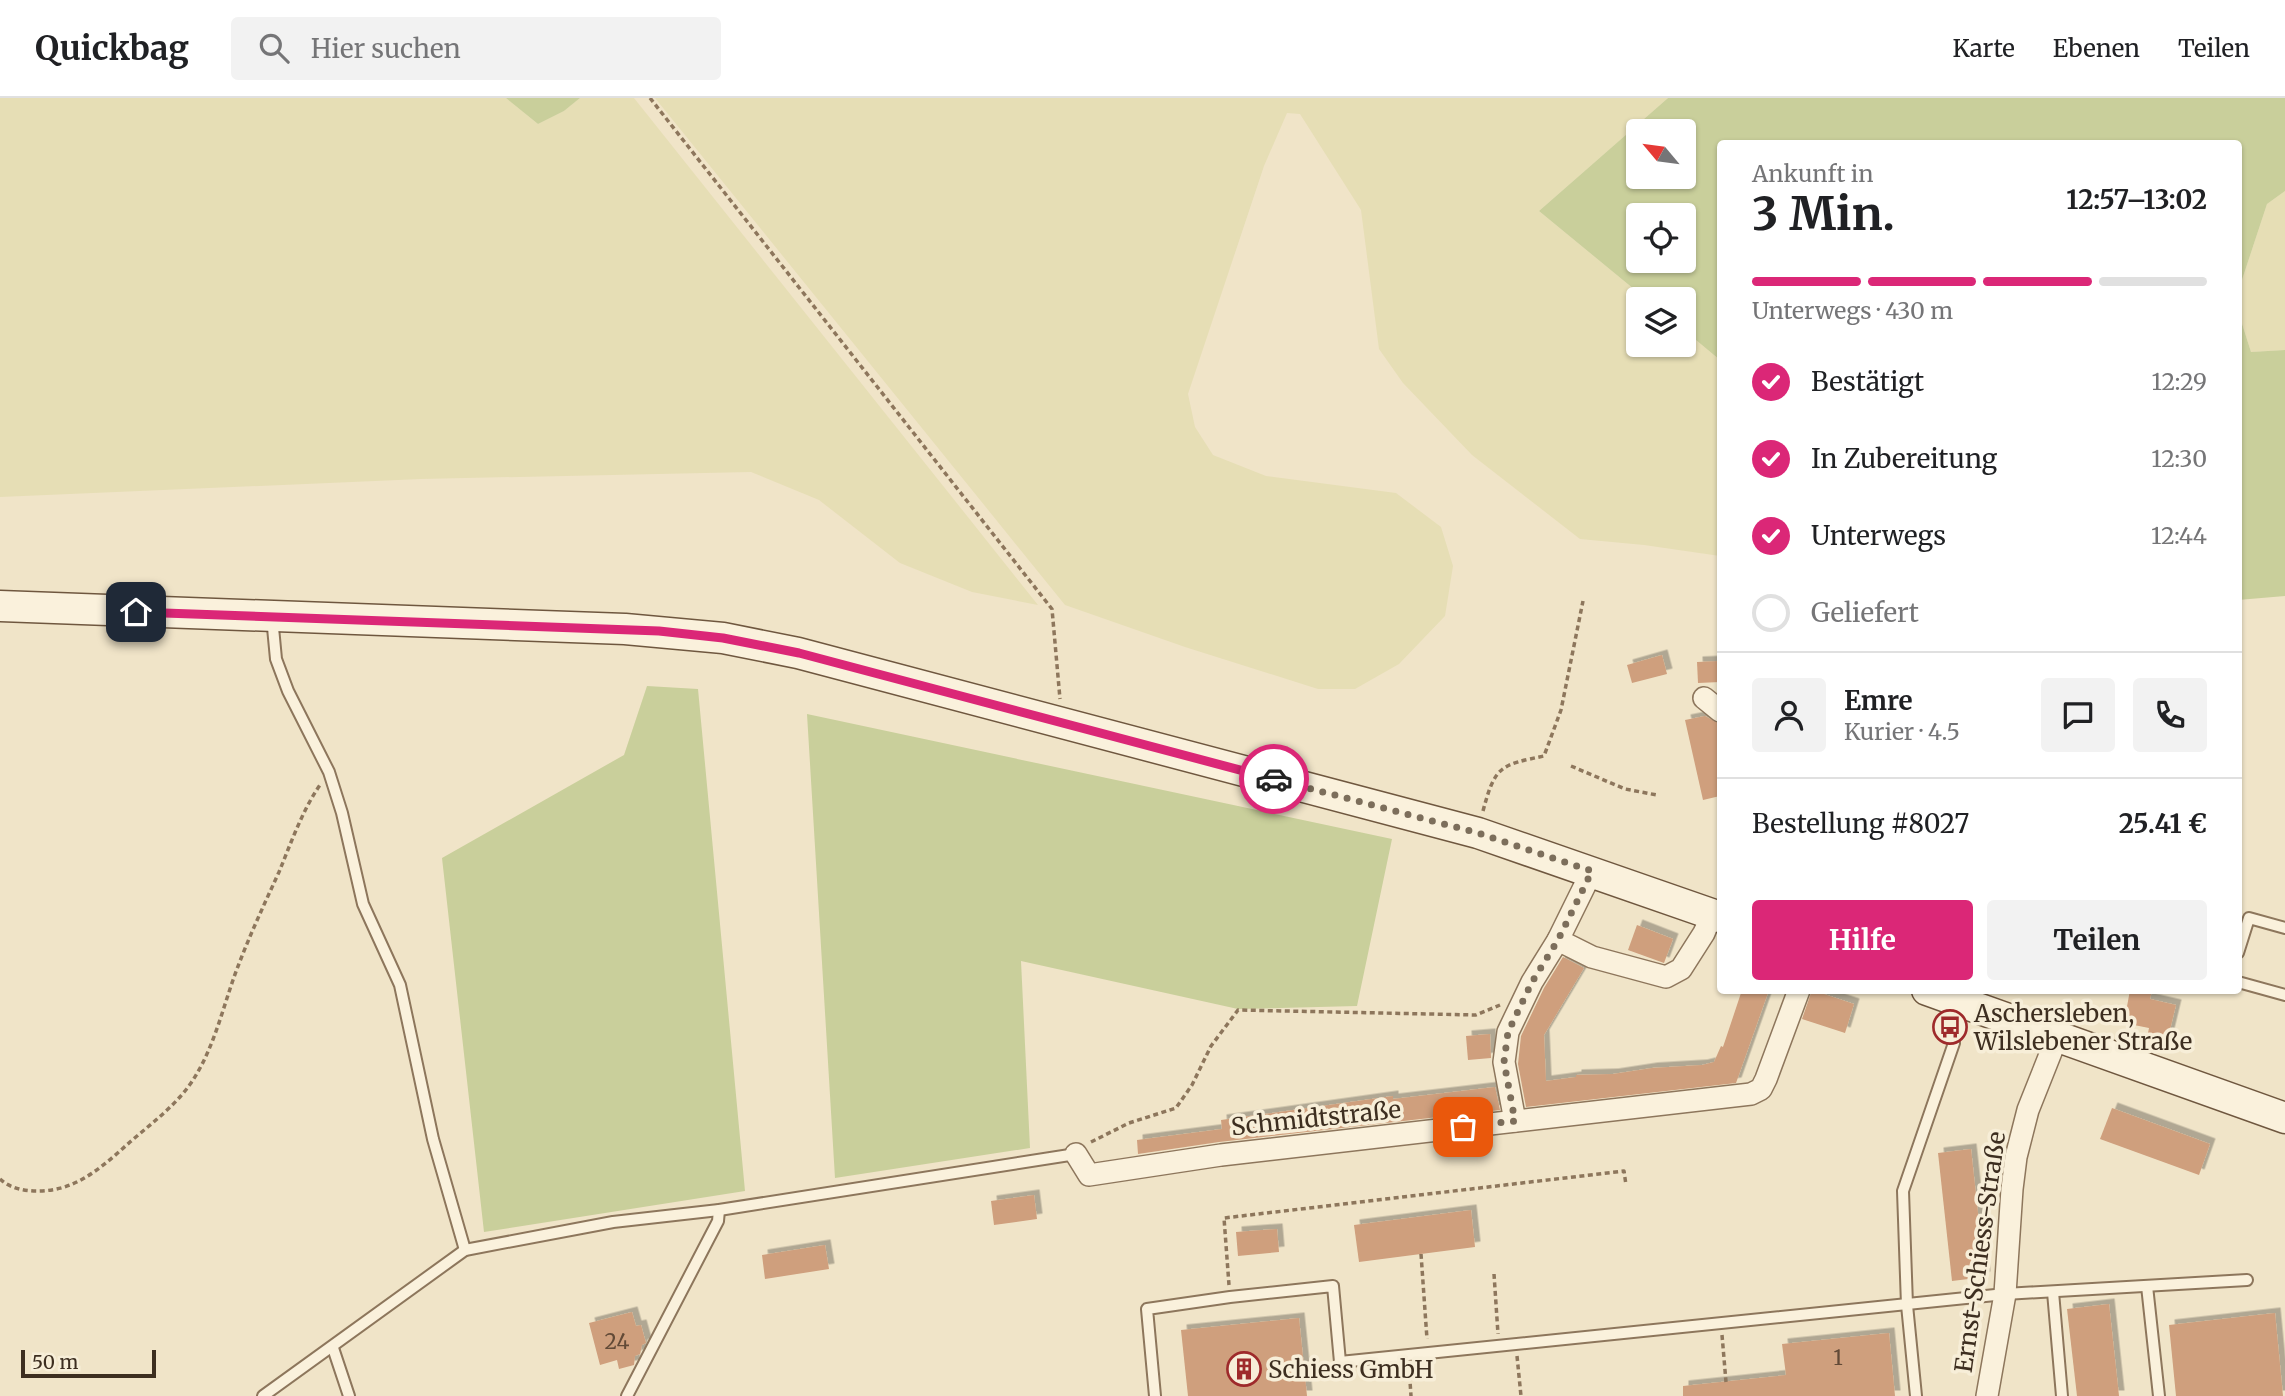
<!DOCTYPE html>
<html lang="de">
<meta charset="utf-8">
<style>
:root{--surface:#fff;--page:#f2f2f2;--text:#202124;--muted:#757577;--line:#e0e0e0;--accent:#db2777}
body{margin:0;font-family:Merriweather,serif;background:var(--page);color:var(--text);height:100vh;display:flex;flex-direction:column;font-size:26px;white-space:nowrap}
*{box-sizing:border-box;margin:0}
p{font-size:23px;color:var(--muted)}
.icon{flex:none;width:38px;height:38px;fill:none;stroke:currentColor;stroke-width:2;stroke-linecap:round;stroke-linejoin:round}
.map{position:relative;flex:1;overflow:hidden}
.details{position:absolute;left:1717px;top:42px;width:525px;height:854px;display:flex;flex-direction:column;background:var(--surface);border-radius:7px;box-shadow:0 2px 5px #0004}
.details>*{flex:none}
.needle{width:46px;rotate:299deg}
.buttons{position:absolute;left:1626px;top:21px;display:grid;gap:14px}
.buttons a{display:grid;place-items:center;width:70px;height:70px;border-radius:7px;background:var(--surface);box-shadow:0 2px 5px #0004;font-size:35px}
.scale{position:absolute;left:21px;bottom:18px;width:135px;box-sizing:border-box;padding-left:7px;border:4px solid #3d2e20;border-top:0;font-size:19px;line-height:24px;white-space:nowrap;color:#3d2e20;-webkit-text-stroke:5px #f7eed8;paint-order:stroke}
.pin{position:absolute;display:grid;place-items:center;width:60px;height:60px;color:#fff;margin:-30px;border-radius:14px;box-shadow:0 4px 10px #0006}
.courier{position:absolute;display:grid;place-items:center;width:70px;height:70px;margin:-35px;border:5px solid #db2777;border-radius:50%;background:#fff;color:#222;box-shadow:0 2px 9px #0007}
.headline em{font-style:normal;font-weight:700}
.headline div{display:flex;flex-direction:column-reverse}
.headline{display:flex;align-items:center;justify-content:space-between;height:119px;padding:0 35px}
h1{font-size:46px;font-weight:700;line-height:52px}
.bar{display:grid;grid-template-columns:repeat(4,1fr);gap:10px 7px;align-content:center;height:84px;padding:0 35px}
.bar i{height:9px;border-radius:5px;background:var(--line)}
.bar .active{background:var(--accent)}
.bar p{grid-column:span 4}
.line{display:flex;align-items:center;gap:18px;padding:0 35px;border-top:2px solid var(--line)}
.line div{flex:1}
.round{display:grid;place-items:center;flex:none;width:74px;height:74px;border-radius:7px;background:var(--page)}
ol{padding:0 35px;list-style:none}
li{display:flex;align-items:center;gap:21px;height:77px}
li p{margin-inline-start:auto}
li .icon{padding:7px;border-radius:50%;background:var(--accent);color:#fff;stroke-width:4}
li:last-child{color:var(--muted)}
li i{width:38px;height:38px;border:4px solid var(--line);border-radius:50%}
.primary-button{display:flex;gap:14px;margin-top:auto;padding:14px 35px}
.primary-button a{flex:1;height:80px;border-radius:7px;background:var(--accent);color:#fff;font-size:28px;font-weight:700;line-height:80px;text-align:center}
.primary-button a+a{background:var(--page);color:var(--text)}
header{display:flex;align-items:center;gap:42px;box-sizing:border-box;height:98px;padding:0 35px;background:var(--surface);border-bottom:2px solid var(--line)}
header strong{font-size:33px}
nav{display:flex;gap:38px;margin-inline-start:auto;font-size:24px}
.search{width:490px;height:63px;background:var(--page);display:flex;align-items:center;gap:18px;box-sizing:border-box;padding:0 24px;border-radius:7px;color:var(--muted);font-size:26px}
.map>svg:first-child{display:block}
</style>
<header>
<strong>Quickbag</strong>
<div class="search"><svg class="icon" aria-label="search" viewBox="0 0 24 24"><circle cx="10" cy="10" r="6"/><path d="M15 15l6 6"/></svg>Hier suchen</div>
<nav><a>Karte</a><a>Ebenen</a><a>Teilen</a></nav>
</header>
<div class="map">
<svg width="2285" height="1298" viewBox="0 0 2285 1298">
<defs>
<filter id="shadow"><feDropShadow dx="5.5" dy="-5.5" stdDeviation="0" flood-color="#0004"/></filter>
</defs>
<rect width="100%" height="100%" fill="#f0e4c8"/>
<!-- farmland -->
<g fill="#e6deb5">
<path d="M0,0H506L538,26L564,13L580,0H634L1038,507L972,494L900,465L819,402L751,374L421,381L0,399Z"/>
<path d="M655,0H1668L1539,113L1646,201H1638V247H1684V232L1720,262V458L1644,447L1580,441L1472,357L1403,285L1379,251L1361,112L1300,16L1287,15L1264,68L1188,296L1195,329L1213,357L1266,378L1396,395L1441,429L1453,468L1445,518L1399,566L1355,591H1318L1185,549L1065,507Z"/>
<path d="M2285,93V252L2251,254L2238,213V194L2267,106Z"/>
</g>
<!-- green -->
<g fill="#c9cf9b" fill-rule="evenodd">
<path d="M506,0H580L564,13L538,26Z"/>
<path d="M1668,0H2285V93L2267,106L2238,194V46H1720V262L1684,232V201H1646L1539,113ZM1638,33H1684V79H1638ZM1638,117H1684V163H1638Z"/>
<path d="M2238,213L2251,254L2285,252V498L2238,502Z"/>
<path d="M647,588L698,591L745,1093L484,1134L442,760L624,657Z"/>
<path d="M807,616L1392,741L1357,908L1238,911L1021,863L1030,1050L835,1080Z"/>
</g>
<!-- building -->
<g fill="#cf9f7d" filter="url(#shadow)">
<path d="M1662,557L1667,576L1632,585L1627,567Z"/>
<path d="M1720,563V584L1698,585L1697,564Z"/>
<path d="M1705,618L1720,626V698L1703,702L1685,622Z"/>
<path d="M1637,827L1673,841L1664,865L1628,852Z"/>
<path d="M1563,859L1584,870L1544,937L1546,983L1576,979V977L1613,976L1652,970L1702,967L1714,964L1721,948L1723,949L1742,892H1769L1736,985L1526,1009L1518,966L1521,938L1544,890Z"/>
<path d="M1812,892L1854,906L1845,935L1802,921Z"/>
<path d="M2130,892H2152L2150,901L2176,907L2168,940L2148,935L2149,930L2124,925Z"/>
<path d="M1490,936L1491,960L1468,962L1466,938Z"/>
<path d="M1495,989L1500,1012L1219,1044L1138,1056L1137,1042L1222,1031L1221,1022L1393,998V1001Z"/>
<path d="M2112,1010L2210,1046L2199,1077L2100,1041Z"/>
<path d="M1971,1051L1985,1179L1952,1183L1938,1055Z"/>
<path d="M1034,1097L1037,1121L994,1127L991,1103Z"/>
<path d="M1471,1112L1475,1149L1359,1164L1354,1127Z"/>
<path d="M1277,1131L1279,1154L1238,1158L1236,1134Z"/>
<path d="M825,1147L829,1171L765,1181L762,1157Z"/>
<path d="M2109,1206L2119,1298H2077L2067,1211Z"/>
<path d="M632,1214L636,1228L641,1227L646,1245L642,1247L640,1256L635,1258L634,1267L619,1271L617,1262L600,1267L589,1225Z"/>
<path d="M2275,1215L2283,1298H2176L2169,1227Z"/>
<path d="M1299,1220L1307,1298H1188L1181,1232Z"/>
<path d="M1889,1235L1895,1298H1683V1288L1786,1277L1782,1246Z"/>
</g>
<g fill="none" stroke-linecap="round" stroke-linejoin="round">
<!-- lane casing -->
<g stroke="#8d765c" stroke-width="14">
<g id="lane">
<path d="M272,519L276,561L288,593L329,674L342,715L363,806L400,887L433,1041L465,1152"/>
<path d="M2238,855L2249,820L2285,830"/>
<path d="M2238,884L2285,897"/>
<path d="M2147,1188L2159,1298"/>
<path d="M2053,1194L2062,1298"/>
<path d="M333,1250L349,1298"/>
<path d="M263,1298L465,1152L613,1124L719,1112L1076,1056"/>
<path d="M627,1298L718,1123L719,1112"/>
<path d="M1155,1298L1147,1211L1230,1199L1333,1188L1340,1264L2005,1196L2247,1182"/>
<path d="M1916,1298L1907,1207L1903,1093L1954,945"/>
</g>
</g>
<!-- street casing -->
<g stroke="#8d765c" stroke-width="24">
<g id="street">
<path d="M1704,600L1720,613"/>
<path d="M1558,842L1592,859L1666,879L1681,871L1704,835L1712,816"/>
<path d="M1515,1023L1504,964L1508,934L1532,884L1558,842L1592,773"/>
<path d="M1076,1056L1089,1077L1221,1057L1751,996L1761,991L1766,981L1799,892"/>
<path d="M1987,1298L2005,1196L2012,1091L2016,1059L2028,1012L2057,939"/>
</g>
</g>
<!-- secondary casing -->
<g stroke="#6f573f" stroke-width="33">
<g id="secondary">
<path d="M0,508L625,531L723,540L798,555L1478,735L1720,819"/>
<path d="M1927,892L2285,1020"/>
</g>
</g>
<!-- path -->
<g stroke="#8d765c" stroke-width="3.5" stroke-dasharray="5 3.5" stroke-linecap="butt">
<path d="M650,0L1052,511L1060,601"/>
<path d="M1571,668L1625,691L1657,697"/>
<path d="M1483,713C1495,668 1500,667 1544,658L1561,612L1583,503"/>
<path d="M1091,1044L1129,1025L1176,1010L1192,987L1211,948L1238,912L1476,917L1500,907"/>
<path d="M0,1081C17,1097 50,1095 70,1087C93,1078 112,1060 130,1044C152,1025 175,1008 191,985C212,954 221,917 233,882C246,845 263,809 279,774C291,745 302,713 320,687"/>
<path d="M1421,1156L1427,1241"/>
<path d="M1494,1176L1498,1236"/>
<path d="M1229,1187L1224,1120L1624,1073L1626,1087"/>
<path d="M1722,1237L1726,1284"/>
<path d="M1517,1258L1521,1298"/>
<path d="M1409,1269L1411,1298"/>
</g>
<!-- lane -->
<use href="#lane" stroke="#faf1dc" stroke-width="10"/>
<!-- street -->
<use href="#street" stroke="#faf1dc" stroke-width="21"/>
<!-- secondary -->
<use href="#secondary" stroke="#faf1dc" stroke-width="30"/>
</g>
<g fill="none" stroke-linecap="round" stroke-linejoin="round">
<!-- done -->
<path stroke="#7c6e5b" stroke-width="7" stroke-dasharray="0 12.6" d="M1274,681L1478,735L1592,773L1558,842L1532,884L1508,934L1504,964L1515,1023L1463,1029"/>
<!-- route -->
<path stroke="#db2777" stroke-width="9" d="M136,514L659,533L723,540L799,555L1274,681"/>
</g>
<!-- icons -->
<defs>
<g id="bus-ring" transform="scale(1.75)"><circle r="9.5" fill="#f7eed8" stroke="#9e2a2b" stroke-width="1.5"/><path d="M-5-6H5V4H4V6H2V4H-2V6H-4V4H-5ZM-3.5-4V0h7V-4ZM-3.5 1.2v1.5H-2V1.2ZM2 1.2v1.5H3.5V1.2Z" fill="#9e2a2b"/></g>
<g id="building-ring" transform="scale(1.75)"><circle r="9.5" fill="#f7eed8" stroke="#9e2a2b" stroke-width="1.5"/><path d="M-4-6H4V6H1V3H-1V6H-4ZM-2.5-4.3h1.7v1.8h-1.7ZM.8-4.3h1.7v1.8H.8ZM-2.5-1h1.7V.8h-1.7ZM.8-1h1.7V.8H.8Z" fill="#9e2a2b"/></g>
</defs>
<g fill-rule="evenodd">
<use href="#bus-ring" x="1950" y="929"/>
<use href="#building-ring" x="1244" y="1271"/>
</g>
<g text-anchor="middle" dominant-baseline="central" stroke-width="7" stroke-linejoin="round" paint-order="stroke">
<!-- number labels -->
<g font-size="21" fill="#624a37">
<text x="617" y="1243">24</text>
<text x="1838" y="1259">1</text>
</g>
<!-- poi labels -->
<g font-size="24" fill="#3d2e20" stroke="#f7eed8" text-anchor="start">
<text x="1974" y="915">Aschersleben,<tspan x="1974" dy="28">Wilslebener Straße</tspan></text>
<text x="1268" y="1271">Schiess GmbH</text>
</g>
<!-- street labels -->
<g font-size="24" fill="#3d2e20" stroke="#f7eed8">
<text transform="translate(1316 1020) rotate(-6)">Schmidtstraße</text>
<text transform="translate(1980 1154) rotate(-82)">Ernst-Schiess-Straße</text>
</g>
</g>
</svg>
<div class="buttons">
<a><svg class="needle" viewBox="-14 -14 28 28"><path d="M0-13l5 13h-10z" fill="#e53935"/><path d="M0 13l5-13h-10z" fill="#757577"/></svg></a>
<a><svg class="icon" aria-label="locate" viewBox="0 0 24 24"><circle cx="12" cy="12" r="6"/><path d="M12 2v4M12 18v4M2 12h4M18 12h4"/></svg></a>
<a><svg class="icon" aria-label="layers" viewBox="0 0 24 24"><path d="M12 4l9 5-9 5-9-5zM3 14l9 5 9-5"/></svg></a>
</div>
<div class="scale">50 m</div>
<div class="pin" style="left:1463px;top:1029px;background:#ea580c"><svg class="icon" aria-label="bag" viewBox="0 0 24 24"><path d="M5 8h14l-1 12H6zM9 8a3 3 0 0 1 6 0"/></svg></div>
<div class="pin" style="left:136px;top:514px;background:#1f2937"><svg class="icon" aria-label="home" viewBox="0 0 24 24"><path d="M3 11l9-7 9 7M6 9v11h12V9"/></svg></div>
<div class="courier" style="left:1274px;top:681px"><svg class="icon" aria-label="car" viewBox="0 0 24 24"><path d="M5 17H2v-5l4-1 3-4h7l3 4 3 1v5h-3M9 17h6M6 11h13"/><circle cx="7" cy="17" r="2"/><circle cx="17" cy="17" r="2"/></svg></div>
<section class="details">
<div class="headline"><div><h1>3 Min.</h1><p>Ankunft in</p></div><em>12:57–13:02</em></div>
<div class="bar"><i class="active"></i><i class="active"></i><i class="active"></i><i></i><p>Unterwegs · 430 m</p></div>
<ol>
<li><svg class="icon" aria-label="check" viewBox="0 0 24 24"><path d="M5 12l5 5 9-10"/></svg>Bestätigt<p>12:29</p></li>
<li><svg class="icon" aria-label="check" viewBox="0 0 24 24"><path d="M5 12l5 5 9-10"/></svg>In Zubereitung<p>12:30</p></li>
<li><svg class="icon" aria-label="check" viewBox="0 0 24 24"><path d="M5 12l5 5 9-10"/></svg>Unterwegs<p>12:44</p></li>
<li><i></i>Geliefert</li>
</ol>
<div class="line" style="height:126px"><a class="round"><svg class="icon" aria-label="person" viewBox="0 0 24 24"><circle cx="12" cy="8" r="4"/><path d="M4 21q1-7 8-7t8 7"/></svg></a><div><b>Emre</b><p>Kurier · 4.5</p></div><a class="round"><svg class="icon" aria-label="chat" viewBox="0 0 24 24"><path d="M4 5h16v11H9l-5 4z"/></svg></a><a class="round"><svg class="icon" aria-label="phone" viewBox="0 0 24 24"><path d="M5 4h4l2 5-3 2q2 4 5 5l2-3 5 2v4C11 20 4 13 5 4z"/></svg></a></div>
<div class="line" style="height:91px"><div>Bestellung #8027</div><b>25.41 €</b></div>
<div class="primary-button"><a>Hilfe</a><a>Teilen</a></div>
</section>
</div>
